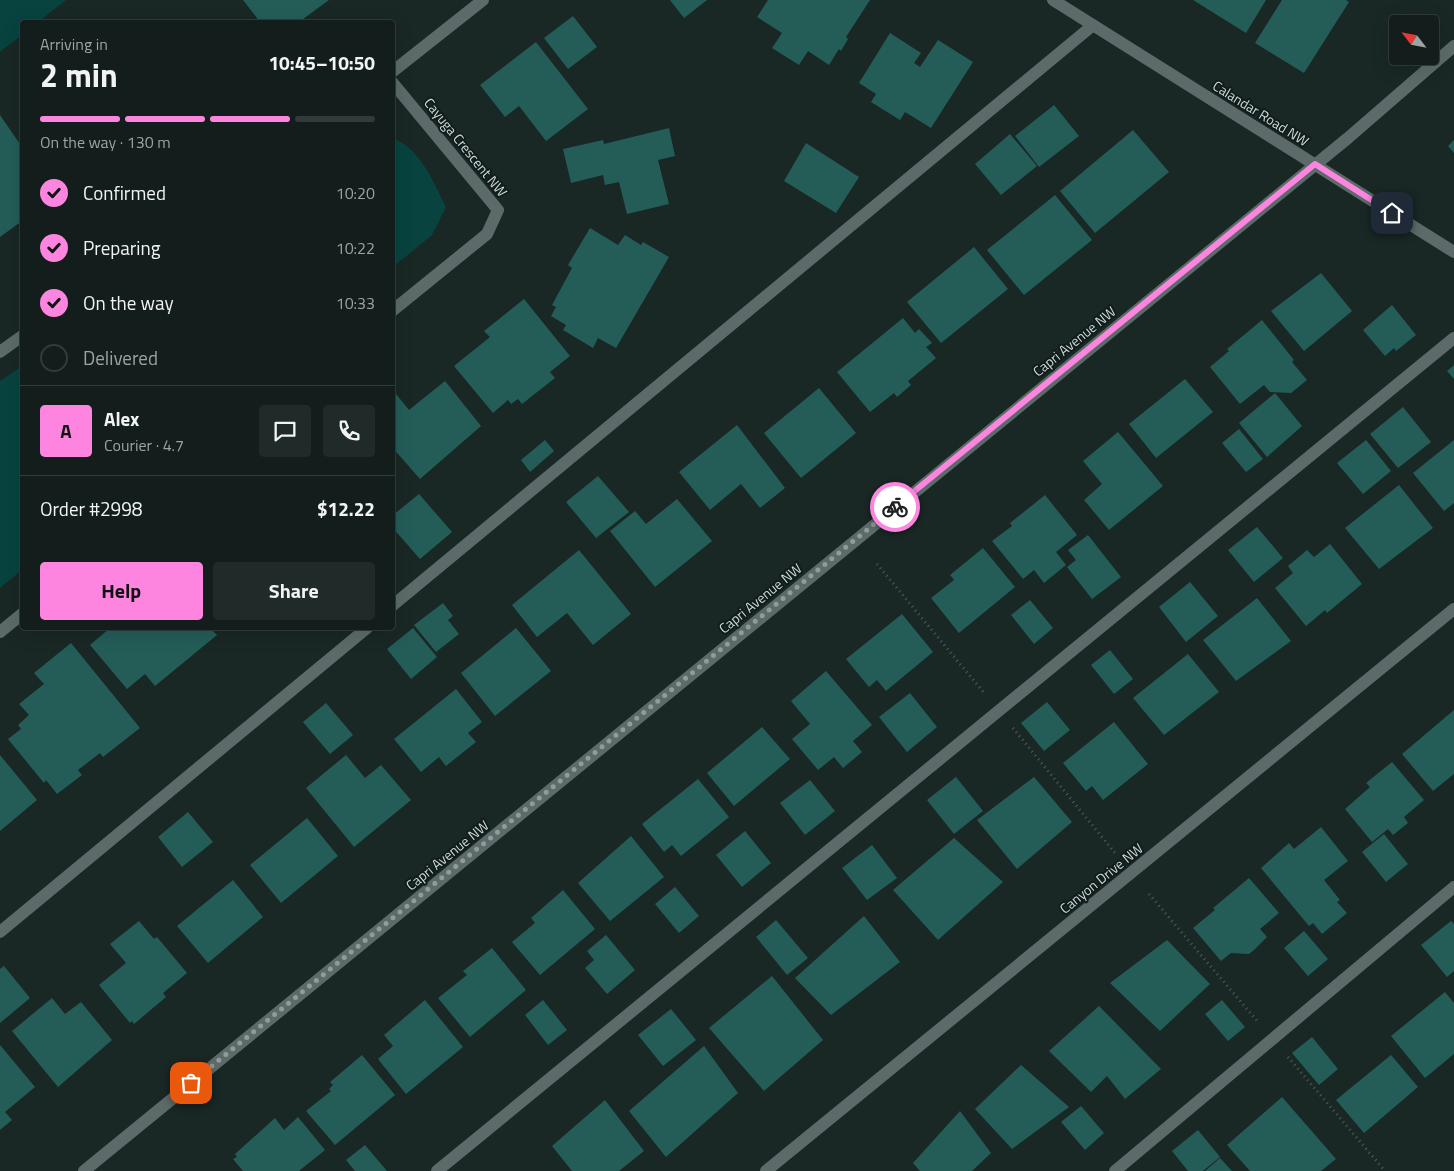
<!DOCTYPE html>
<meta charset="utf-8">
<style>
:root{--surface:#131d1c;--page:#202a29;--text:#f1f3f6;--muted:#9da2a3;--line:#323b3b;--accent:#fe85df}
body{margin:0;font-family:"Titillium Web",sans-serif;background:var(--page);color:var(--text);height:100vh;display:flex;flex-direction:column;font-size:19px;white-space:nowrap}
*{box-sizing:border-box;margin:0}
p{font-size:16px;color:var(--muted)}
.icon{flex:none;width:28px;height:28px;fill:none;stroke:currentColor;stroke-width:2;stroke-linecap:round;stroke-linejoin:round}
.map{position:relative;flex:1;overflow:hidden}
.drawer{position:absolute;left:20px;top:20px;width:375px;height:610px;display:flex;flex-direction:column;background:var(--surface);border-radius:5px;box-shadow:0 5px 20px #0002,0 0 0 1px var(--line)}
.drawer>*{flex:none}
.needle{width:32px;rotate:302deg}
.fabs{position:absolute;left:1389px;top:15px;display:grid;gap:10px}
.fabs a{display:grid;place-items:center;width:50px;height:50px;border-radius:5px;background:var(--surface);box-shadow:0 5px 20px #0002,0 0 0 1px var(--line);font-size:25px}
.pin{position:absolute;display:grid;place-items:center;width:42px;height:42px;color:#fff;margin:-21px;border-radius:10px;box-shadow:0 2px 8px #0006}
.courier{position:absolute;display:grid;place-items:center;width:50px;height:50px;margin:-25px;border:4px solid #fe85df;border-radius:50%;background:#fff;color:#222;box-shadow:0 1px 6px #0007}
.head em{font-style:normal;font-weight:700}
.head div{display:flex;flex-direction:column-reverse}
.head{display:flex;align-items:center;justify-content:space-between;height:85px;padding:0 20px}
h1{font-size:32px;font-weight:700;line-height:38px}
.bar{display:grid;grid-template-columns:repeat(4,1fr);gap:8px 5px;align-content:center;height:60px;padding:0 20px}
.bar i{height:6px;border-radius:4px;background:var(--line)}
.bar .on{background:var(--accent)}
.bar p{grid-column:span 4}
.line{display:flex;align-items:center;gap:12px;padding:0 20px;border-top:1px solid var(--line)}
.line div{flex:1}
.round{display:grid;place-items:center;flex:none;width:52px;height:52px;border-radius:5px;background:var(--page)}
ol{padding:0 20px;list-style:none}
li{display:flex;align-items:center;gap:15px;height:55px}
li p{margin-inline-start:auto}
li .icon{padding:5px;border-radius:50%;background:var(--accent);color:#111;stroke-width:4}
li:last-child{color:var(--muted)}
li i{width:28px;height:28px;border:2px solid var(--line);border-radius:50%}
.primary-button{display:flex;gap:10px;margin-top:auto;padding:10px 20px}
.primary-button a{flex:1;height:58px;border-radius:5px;background:var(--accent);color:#111;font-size:20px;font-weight:700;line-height:58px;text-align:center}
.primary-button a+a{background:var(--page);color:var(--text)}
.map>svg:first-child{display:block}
</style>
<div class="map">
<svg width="1454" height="1171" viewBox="0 0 1454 1171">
<rect width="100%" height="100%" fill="#192725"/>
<!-- green -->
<g fill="#08433f">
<path d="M0,0H66L38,22H22V35L0,52Z"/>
<path d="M393,138C421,150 433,181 446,207L432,235L393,267Z"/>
<path d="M22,366V570L0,588V381Z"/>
</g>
<!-- building -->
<g fill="#245d58">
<path d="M243,0H329L299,22H260Z"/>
<path d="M670,0H707L684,18Z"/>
<path d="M768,0H870L846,37L848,39L841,51L839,49L829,65L808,51L799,65L772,48L782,33L757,17Z"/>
<path d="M1193,0H1266L1246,33Z"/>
<path d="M1282,0H1346L1349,2L1304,73L1255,43Z"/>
<path d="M573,16L597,47L568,69L544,38Z"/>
<path d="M890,33L921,53L914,63L920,67L938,40L973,62L931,128L905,112L900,120L871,102L876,94L859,83Z"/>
<path d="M536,42L588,109L546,141L519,106L505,117L480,85Z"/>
<path d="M1054,105L1079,136L1039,167L1015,136Z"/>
<path d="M0,115L22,147V221L0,237Z"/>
<path d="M669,128L675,156L658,160L669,204L627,214L619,182L605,185L603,175L571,183L563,149L603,140L604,144Z"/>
<path d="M1133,130L1169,172L1095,233L1060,191Z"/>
<path d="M1010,134L1037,166L1001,195L975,164Z"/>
<path d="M1454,140V153L1448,146Z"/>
<path d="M806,143L859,177L836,213L784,181Z"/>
<path d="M1055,195L1092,240L1024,295L987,250Z"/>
<path d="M590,228L618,245L625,235L641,245L643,242L669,257L616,348L598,338L593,348L563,330L566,325L551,316L556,307L552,305L572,268L568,265Z"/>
<path d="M974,247L1008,289L941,343L907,302Z"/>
<path d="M1321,273L1352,311L1304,351L1271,311Z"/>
<path d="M524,299L570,356L550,372L555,378L522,404L518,399L511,404L508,400L493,413L454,366L490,337L484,331Z"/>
<path d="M1392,305L1416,335L1396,351L1394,348L1385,356L1363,330Z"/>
<path d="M903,318L915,333L919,329L932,343L926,347L936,358L908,381L911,385L897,397L894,393L870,412L837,372Z"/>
<path d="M1262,320L1294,360L1292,362L1307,380L1291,393L1270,392L1264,385L1240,404L1210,367L1229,351L1227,349Z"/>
<path d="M1454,365V379L1447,371Z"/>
<path d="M1185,379L1213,412L1156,458L1129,424Z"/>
<path d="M445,381L481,426L420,479L392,447V389L409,410Z"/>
<path d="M819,388L856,433L801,478L764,433Z"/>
<path d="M1275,393L1302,426L1267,457L1239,423Z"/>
<path d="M1403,407L1431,442L1398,468L1370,434Z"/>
<path d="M737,425L785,488L760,508L741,484L710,510L679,472Z"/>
<path d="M1239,429L1263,459L1246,472L1222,443Z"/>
<path d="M1118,432L1163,486L1109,530L1084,500L1102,484L1083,461Z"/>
<path d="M545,440L554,451L530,472L521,460Z"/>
<path d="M1366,440L1391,471L1363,494L1337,463Z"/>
<path d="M1454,440V503L1444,511L1413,473Z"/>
<path d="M598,476L629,512L596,538L566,502Z"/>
<path d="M1399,485L1433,528L1379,569L1345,528Z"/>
<path d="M419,494L452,532L420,559L392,527V516Z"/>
<path d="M1045,495L1077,535L1056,552L1066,565L1044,583L1034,570L1023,579L992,541L1012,526L1010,523Z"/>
<path d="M677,499L712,541L655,587L610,531L635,511L646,524Z"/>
<path d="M1257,527L1283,558L1254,582L1228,550Z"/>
<path d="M1088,535L1121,577L1092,599L1067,567L1076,560L1068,550Z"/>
<path d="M1330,544L1362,584L1327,613L1325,610L1306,626L1275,588L1293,573L1288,566L1307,550L1314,557Z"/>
<path d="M983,548L1015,587L959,633L931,598L954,580L950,575Z"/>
<path d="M579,550L631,614L593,645L567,613L537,637L512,605Z"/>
<path d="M1190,582L1218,616L1186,642L1159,607Z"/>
<path d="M1257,598L1291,641L1236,681L1203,640Z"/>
<path d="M1030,600L1053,628L1034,644L1011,615Z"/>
<path d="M443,603L453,616L448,620L459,634L436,652L414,625Z"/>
<path d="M902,614L933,652L886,691L877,680L869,687L846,659Z"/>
<path d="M110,628H210L217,635L155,686L145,674L127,689L90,645Z"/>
<path d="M413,628L437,657L411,679L387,649Z"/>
<path d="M516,628L551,671L495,716L461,673Z"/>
<path d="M71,643L140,728L103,757L100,753L78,770L82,775L57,794L46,780L44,783L8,739L21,729L18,725L29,715L19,704L44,684L34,673Z"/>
<path d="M1110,650L1133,679L1114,694L1091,665Z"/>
<path d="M1188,654L1219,692L1164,735L1133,698Z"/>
<path d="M826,671L872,725L853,741L862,752L843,768L834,757L818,770L792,739L810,724L791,701Z"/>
<path d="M456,689L482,722L468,733L476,742L446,766L439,757L421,772L394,739Z"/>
<path d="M910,693L937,727L907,752L879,717Z"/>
<path d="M1047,702L1070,730L1044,751L1021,723Z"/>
<path d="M326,703L353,735L330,754L303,722Z"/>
<path d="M1454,710V774L1433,791L1402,754Z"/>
<path d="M1114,722L1148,764L1103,800L1092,786L1086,791L1063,763Z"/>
<path d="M762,727L790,759L734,806L707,773Z"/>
<path d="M0,755L37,800L0,831Z"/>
<path d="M346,755L365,778L381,765L411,800L354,847L306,788Z"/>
<path d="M1392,762L1424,800L1404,817L1408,823L1393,835L1388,829L1372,842L1345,809L1370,787L1366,783Z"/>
<path d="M956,777L983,811L954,834L927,800Z"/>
<path d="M1034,777L1072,822L1017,869L977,820Z"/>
<path d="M698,779L729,817L681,856L672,845L664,852L642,824Z"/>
<path d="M810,780L835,811L805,835L780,803Z"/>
<path d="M188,812L213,842L182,867L158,837Z"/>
<path d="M307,818L338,856L281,903L250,865Z"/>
<path d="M1321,827L1348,861L1324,880L1340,900L1337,902L1347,913L1322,934L1313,923L1309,926L1261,868L1289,843L1294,849Z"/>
<path d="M745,831L771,863L742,887L716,855Z"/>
<path d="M1384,834L1408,864L1386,882L1362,852Z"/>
<path d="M631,836L664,877L610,921L578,883Z"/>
<path d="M954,838L1003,882L938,940L893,890Z"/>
<path d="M872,845L897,878L867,900L842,868Z"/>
<path d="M1249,878L1279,913L1260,929L1267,937L1254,950L1249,954L1231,953L1221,961L1193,928L1215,910L1213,908Z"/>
<path d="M233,880L263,917L208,963L177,926Z"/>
<path d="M675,887L699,916L679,933L655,904Z"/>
<path d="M563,890L595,929L540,975L512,942L535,923L531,918Z"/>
<path d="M864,916L900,962L831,1015L795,978Z"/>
<path d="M776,920L808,958L787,975L756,937Z"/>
<path d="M139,921L154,939L157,937L187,973L163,993L166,997L134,1024L132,1021L130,1023L99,985L126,963L110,944Z"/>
<path d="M1451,921L1454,924V971L1447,977L1421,945Z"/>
<path d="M1304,931L1328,959L1308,976L1284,948Z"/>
<path d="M606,935L635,970L607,994L585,968L594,960L587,951Z"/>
<path d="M1167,940L1210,984L1160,1031L1110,983Z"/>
<path d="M492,948L526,990L470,1037L438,998L467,975L463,971Z"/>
<path d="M4,966L30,998L0,1023V969Z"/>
<path d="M772,976L823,1040L764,1091L709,1028Z"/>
<path d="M1445,992L1454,1003V1054L1425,1078L1391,1036Z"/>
<path d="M52,998L65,1014L81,1002L112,1040L58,1087L12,1031Z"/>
<path d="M425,1000L463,1047L406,1094L378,1059L393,1046L384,1035Z"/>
<path d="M543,1000L567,1030L548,1045L525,1015Z"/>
<path d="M1222,1000L1245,1027L1228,1041L1205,1014Z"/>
<path d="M1099,1006L1161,1069L1125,1099L1107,1076L1091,1092L1049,1051Z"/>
<path d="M671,1009L696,1040L663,1066L638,1035Z"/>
<path d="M1312,1037L1338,1069L1319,1085L1292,1053Z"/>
<path d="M0,1045L35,1087L5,1112L12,1120L0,1130Z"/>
<path d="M704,1046L738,1093L666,1157L629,1111Z"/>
<path d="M362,1055L395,1095L335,1145L306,1111L331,1091L329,1089L333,1085L330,1082Z"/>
<path d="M1391,1055L1418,1087L1364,1133L1336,1100Z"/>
<path d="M1021,1065L1069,1107L1012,1149L975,1109Z"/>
<path d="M1282,1097L1336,1159L1321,1171H1250L1227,1145Z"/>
<path d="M605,1100L644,1151L619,1171H572L552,1146Z"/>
<path d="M1081,1106L1104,1133L1085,1150L1061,1122Z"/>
<path d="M960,1111L991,1153L972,1171H920L913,1163Z"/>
<path d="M298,1117L325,1150L299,1171H243L233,1159L237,1157L235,1154L275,1118L284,1130Z"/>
<path d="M1198,1130L1220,1157L1203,1171H1188L1172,1151Z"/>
<path d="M365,1145L387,1171H355L346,1160Z"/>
<path d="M1220,1158L1232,1171H1205Z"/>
</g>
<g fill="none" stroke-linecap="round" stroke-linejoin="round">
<!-- path -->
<g stroke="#515d5c" stroke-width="3" stroke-dasharray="1 4" stroke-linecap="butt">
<path d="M877,564L985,694"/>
<path d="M1013,728L1115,853"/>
<path d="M1149,894L1258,1022"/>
<path d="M1288,1057L1385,1171"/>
</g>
<!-- lane -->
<g stroke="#5c6b69" stroke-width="12">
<path d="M392,606L1092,26"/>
<path d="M0,932L367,628"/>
<path d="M437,1171L1454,338"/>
<path d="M1115,1171L1454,887"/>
</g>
<!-- street -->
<g stroke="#5c6b69" stroke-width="12">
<path d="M1053,0L1454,252"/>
<path d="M392,72L483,0"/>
<path d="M392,82L498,210L487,234L392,311"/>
<path d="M0,352L22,336"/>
<path d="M0,632L22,614"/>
<path d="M84,1171L1348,138L1454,46"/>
<path d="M766,1171L1454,609"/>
</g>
</g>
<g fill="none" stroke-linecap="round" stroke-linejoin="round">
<!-- done -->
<path stroke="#919b99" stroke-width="5" stroke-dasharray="0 9" d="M191,1083L895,507"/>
<!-- route -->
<path stroke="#fe85df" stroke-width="6" d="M895,507L1315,164L1392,213"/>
</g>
<g text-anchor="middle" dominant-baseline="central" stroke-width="4" stroke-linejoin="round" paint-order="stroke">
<!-- street labels -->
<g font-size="14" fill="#d1d9d8" stroke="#101d1c">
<text transform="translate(1261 113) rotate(32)">Calandar Road NW</text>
<text transform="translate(466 147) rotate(51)">Cayuga Crescent NW</text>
<text transform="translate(1074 341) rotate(-39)">Capri Avenue NW</text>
<text transform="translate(760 598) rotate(-39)">Capri Avenue NW</text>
<text transform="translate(447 855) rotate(-39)">Capri Avenue NW</text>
<text transform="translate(1101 878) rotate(-39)">Canyon Drive NW</text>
</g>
</g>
</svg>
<div class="fabs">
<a><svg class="needle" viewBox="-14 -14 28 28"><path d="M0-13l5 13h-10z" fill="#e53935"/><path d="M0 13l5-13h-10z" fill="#9da2a3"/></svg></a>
</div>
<div class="pin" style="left:191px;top:1083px;background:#ea580c"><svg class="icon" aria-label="bag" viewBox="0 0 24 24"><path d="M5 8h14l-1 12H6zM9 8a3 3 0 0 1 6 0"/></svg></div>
<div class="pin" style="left:1392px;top:213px;background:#1f2937"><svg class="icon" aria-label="home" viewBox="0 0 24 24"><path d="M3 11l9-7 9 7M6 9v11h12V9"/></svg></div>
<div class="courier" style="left:895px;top:507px"><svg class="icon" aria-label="bike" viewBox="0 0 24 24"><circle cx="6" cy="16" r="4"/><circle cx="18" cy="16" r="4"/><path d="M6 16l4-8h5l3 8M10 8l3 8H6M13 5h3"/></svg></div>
<section class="drawer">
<div class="head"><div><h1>2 min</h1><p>Arriving in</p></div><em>10:45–10:50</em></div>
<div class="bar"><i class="on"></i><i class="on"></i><i class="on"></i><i></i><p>On the way · 130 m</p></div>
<ol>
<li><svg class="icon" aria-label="check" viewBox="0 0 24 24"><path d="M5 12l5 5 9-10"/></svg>Confirmed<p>10:20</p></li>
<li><svg class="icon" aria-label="check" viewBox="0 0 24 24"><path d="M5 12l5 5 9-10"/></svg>Preparing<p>10:22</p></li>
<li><svg class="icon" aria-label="check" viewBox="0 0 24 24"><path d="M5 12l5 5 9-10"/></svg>On the way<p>10:33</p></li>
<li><i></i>Delivered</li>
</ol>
<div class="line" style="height:90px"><b class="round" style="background:var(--accent);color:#111">A</b><div><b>Alex</b><p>Courier · 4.7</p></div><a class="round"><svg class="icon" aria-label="chat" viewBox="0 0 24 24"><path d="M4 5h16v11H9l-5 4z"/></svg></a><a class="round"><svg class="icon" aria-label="phone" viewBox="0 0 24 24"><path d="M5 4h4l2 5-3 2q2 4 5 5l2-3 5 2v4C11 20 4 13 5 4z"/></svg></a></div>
<div class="line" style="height:65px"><div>Order #2998</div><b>$12.22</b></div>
<div class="primary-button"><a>Help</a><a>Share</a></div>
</section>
</div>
